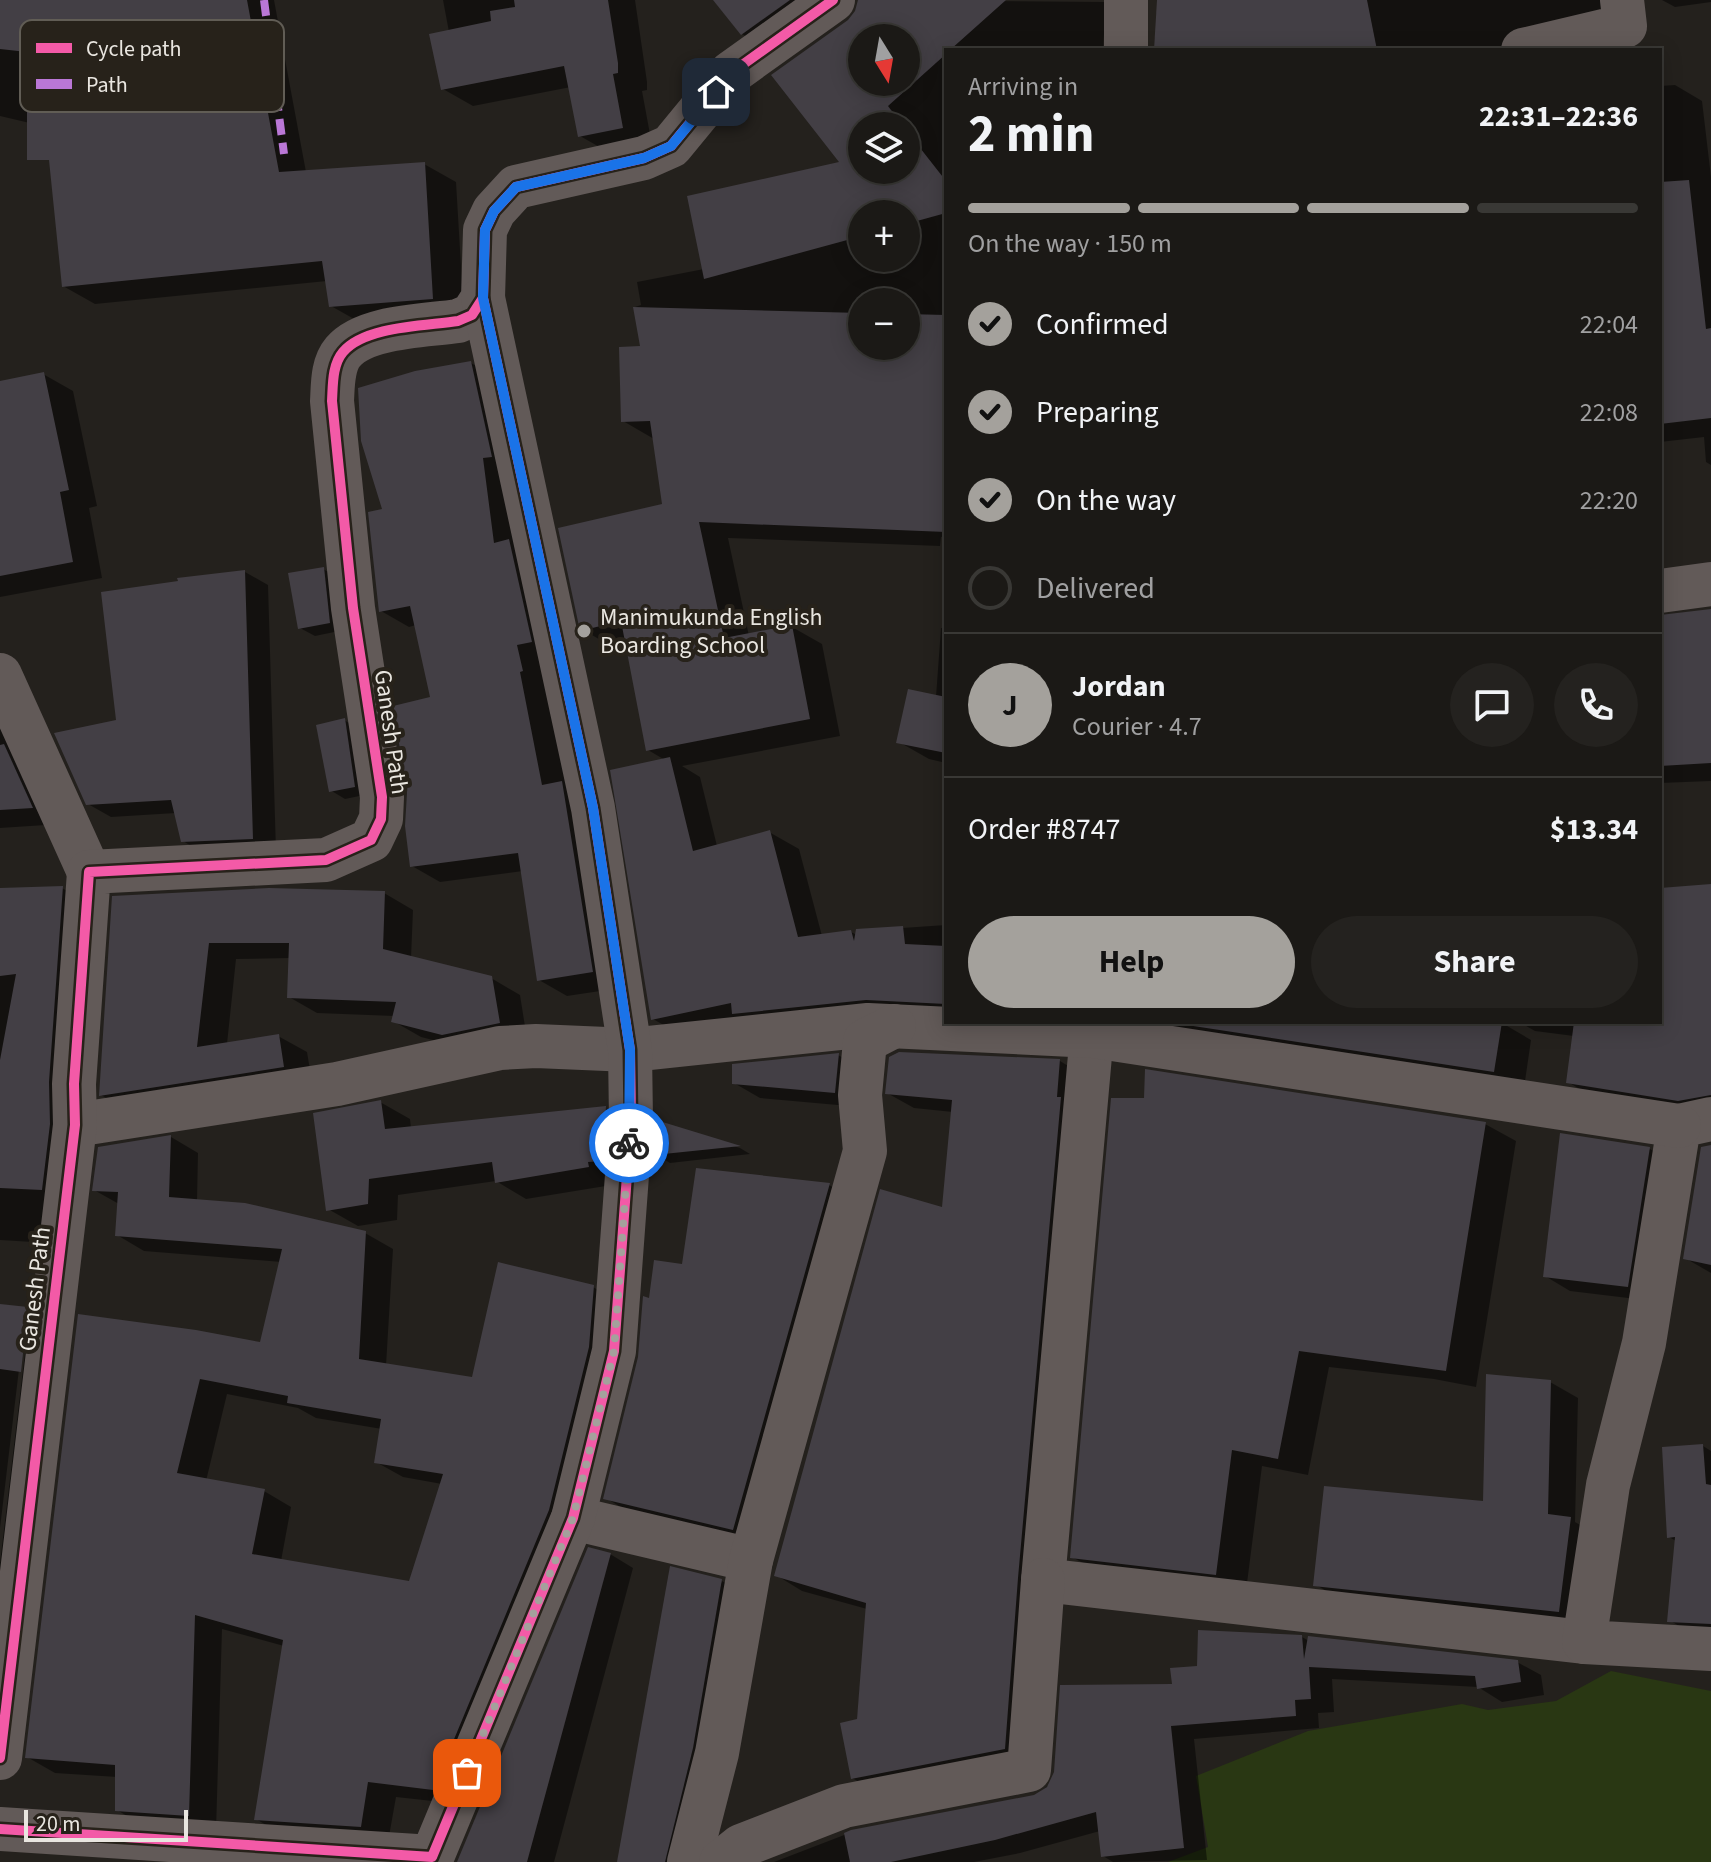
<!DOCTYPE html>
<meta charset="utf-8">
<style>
:root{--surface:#1b1916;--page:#24221f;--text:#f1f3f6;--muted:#a0a0a1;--line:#393835;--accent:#a4a19c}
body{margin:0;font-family:"Source Sans 3",sans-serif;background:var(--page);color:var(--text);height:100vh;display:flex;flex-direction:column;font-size:30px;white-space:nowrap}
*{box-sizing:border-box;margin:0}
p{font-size:26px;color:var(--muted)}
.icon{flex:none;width:44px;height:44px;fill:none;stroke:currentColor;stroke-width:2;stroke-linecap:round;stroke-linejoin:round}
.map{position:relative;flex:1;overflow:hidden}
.side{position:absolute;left:944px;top:48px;width:718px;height:976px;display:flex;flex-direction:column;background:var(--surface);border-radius:0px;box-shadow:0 4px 20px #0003,0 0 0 2px var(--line)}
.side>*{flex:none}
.needle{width:52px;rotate:169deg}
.buttons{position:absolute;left:848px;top:24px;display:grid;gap:16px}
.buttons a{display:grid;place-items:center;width:72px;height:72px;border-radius:50%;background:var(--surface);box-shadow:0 4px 20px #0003,0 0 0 2px var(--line);font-size:40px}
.scale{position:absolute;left:24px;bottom:20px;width:164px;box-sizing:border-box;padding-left:8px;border:4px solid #e9e6e0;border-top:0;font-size:22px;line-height:28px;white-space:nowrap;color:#e9e6e0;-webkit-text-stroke:6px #27221a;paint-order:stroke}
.pin{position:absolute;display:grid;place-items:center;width:68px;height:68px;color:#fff;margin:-34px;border-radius:16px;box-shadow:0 4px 12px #0006}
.courier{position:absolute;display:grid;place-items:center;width:80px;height:80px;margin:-40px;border:6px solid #1a73e8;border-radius:50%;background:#fff;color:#222;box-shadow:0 2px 10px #0007}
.summary em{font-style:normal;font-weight:700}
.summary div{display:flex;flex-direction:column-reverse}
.summary{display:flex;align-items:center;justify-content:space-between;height:136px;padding:0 24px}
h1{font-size:52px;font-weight:700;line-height:60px}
.bar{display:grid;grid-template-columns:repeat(4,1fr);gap:12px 8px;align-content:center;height:96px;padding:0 24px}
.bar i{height:10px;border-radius:6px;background:var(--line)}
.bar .selected{background:var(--accent)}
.bar p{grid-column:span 4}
.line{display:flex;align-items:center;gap:20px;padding:0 24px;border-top:2px solid var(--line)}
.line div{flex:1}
.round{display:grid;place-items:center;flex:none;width:84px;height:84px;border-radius:42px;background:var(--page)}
ol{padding:0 24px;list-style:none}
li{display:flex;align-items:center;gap:24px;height:88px}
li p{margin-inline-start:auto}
li .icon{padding:8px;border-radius:50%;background:var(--accent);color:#111;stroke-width:4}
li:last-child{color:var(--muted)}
li i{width:44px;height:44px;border:4px solid var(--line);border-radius:50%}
.primary-button{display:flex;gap:16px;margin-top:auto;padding:16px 24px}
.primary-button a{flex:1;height:92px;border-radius:48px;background:var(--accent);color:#111;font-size:32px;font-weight:700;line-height:92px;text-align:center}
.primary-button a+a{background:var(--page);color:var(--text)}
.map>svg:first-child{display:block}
</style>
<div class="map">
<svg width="1711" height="1862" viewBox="0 0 1711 1862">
<rect width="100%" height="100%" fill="#24211d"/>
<!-- green -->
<path fill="#293713" d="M1611,1671L1711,1691V1862H1168L1208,1847L1196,1776L1308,1731L1462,1704L1488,1710L1556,1701Z"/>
<!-- shadow -->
<g fill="#0007" fill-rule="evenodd">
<path d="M0,0H274L306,172L424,164L456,182L464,316L363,324L331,306L327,281L95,304L63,286L43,86L34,124L0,116Z"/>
<path d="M443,0H635L647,82V90L642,91L652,145L610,153L580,136L571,87L473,106L443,89L449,32Z"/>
<path d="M739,0H843L772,51L742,34Z"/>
<path d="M859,0L1106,2L1103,50H946V536L941,537L940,546L728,538L749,636L792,627L822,644L840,736L682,766L700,777L717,846L769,832L799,849L822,936L851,932L857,935L858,931L946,925V1018L683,1036L653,1019L665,760L648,750L627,643L612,647L582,629L664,505L654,439L623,421L643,348L635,307L641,305L637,282L704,269L843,163L850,21L858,10ZM862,38H906V82H862ZM862,126H906V170H862ZM862,214H906V258H862ZM862,302H906V346H862Z"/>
<path d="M1159,0H1631L1532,50H1156Z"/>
<path d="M1662,0H1711V2L1675,7Z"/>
<path d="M1675,85L1702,101L1711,177V465L1706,462L1704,437L1660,442V86Z"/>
<path d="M471,363L499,379L620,988L567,996L539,980L523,871L440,882L412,866L433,698L416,625L409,627L381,611L384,510Z"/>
<path d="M43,374L73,391L97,506L89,508L102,578L0,597V383Z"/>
<path d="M323,569L338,577L344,630L315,636L300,628Z"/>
<path d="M245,572L268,585L276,851L206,855L183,841L176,813L111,817L88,804Z"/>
<path d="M1711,611V781L1660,783V617Z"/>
<path d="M941,628H946V763L929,759L899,742L936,697Z"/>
<path d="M0,718L61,824L0,828Z"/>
<path d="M344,720L358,728L369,794L345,799L330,790Z"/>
<path d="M1711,886V1117L1598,1100L1568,1082L1574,1036L1535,1031L1519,1022H1660V890Z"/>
<path d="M62,888L89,904L49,1243L0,1240V890Z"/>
<path d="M384,893L413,910L411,958L491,978L520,995L527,1039L472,1050L421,1037L393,1021L394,1016L317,1013L289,997L290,958L236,959L227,1044L278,1036L307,1052L312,1082L129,1111L101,1095L114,898Z"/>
<path d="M1157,1022H1491L1502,1023L1531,1040L1524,1088L1180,1035Z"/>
<path d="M838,1055L864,1070L860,1107L760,1098L734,1083Z"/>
<path d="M1060,1061L1086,1077L1032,1764L879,1793L852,1778L867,1609L802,1591L776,1575L944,1210L953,1112L914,1108L887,1093Z"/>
<path d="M380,1102L410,1119L411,1128L605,1108L635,1125L618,1184L526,1199L496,1181L398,1195L397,1220L358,1226L328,1209Z"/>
<path d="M658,1123L740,1148L750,1154L670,1163L656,1154Z"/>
<path d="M1485,1124L1516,1141L1476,1387L1434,1379L1329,1367L1308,1475L1262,1466L1246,1591L1103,1574L1072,1557Z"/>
<path d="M171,1137L198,1153L197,1201L365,1233L393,1249L386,1366L473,1379L593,1287L620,1303L460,1804L396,1797L388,1842L283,1835L256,1819L284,1646L222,1629L216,1831L144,1826L117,1810V1777L55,1773L27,1757L80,1316L262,1345L282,1262L144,1251L117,1235L119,1204L94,1190ZM227,1394L298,1408L316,1418L382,1429L376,1462L403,1477L442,1484L411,1583L281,1561L291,1507L264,1491L206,1481Z"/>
<path d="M1711,1145V1273L1685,1258Z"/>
<path d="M1650,1149L1675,1163L1653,1301L1570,1291L1545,1276Z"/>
<path d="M697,1170L829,1185L855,1200L760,1544L632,1514L606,1498L640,1357L650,1300L684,1266Z"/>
<path d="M0,1306L28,1309L57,1326L0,1769V1563L29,1319H25L0,1528Z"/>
<path d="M1550,1382L1578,1398L1575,1522L1598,1535L1587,1627L1344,1601L1316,1585L1485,1503Z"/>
<path d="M1703,1446L1711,1451V1638L1698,1637L1669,1620L1676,1541L1669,1537Z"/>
<path d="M610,1554L633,1568L554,1862H469Z"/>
<path d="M722,1581L745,1594L690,1862H620Z"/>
<path d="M1302,1637L1309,1641L1517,1662L1541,1675L1544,1695L1502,1702L1478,1687L1332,1679L1334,1712L1318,1713L1319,1728L1194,1739L1207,1860L1113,1862L1103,1856L1100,1831L1020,1853L974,1862H774L852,1832L1035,1796L1199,1668Z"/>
</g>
<!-- building -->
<g fill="#433f45" fill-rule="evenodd">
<path d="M0,0H247L279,172L425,162L433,299L329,307L322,261L62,287L49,160H27V52L0,49Z"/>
<path d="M514,0H608L618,63V73L613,74L623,128L578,137L564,66L441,90L429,34L491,21L490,11L515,7Z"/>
<path d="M713,0H790L741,35Z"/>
<path d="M858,0H1006L950,50H946V54L888,106L903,126H862V170H906V130L946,181V213L906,224V214H862V236L704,279L687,196L839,162L771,75L848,20L855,11ZM862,38H906V82H862Z"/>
<path d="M1157,0H1367L1377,50H1154Z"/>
<path d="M1689,180L1706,329L1711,328V418L1660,424V182Z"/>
<path d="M633,307L862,313V346H906V314L946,315V532L699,522L724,638L792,625L810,719L646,751L621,621L580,631L558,528L662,504L650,421L621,422L619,347L640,346Z"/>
<path d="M471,361L492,457L483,458L494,543L509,539L532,642L517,645L523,671L520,672L542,785L562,781L593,972L537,981L518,853L410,867L405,826L407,793L393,706L430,697L410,606L379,612L368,512L382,509L361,441L358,388L415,371Z"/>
<path d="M44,372L69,490L60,492L73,562L0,576V381Z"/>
<path d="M324,567L330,623L298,629L288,573Z"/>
<path d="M245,570L253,839L181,842L171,800L86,805L54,733L116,720L101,592L178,581L177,578Z"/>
<path d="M1711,609V763L1660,766V615Z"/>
<path d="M908,689L946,697V753L896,743Z"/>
<path d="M345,718L355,787L329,792L316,725Z"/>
<path d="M4,744L33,808L0,810V745Z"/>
<path d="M670,757L693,851L770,830L798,937L851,930L854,941L856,929L903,926L905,944L946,946V1004L866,1000L732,1014L731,1003L651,1020L610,770Z"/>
<path d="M1711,884V1095L1678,1101L1566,1083L1574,1022H1660V888Z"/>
<path d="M63,886L49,1082L50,1124L42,1190L0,1188V1060L16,974L0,976V888Z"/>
<path d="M269,888L385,891L383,949L492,976L500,1023L442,1035L391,1022L396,1002L287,998L289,943H209L197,1047L279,1034L284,1067L99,1096L112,896Z"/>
<path d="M1167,1022H1502L1494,1072Z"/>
<path d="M899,1052L1060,1059L1057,1097H1061L1018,1578L1005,1749L851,1779L840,1723L857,1719L866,1603L774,1576L880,1189L942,1207L952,1100L885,1094L889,1057Z"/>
<path d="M839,1053L835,1093L732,1084V1064Z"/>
<path d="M1145,1069L1486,1122L1446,1371L1299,1351L1278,1459L1232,1450L1216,1575L1070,1558L1111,1098H1144Z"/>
<path d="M381,1100L385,1129L606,1106L603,1161L588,1162L589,1167L495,1183L492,1162L369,1179L368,1204L326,1211L313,1113Z"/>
<path d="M656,1120L741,1146L654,1155Z"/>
<path d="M1560,1133L1650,1147L1628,1287L1543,1277Z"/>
<path d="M171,1135L169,1197L245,1203L366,1231L359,1359L472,1377L498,1262L594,1285L589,1347L549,1510L433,1790L368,1782L361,1827L254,1820L283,1640L195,1615L189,1816L115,1811V1765L25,1758L78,1314L196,1330L260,1342L282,1249L115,1236L118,1192L92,1191L98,1147ZM200,1379L288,1396L287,1403L381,1419L374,1463L443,1474L409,1581L252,1554L265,1489L177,1473Z"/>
<path d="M1711,1145V1265L1683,1259L1701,1147Z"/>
<path d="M696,1168L830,1183L733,1530L603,1499L638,1357L643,1296L649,1298L654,1260L682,1264Z"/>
<path d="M0,1304L28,1307L21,1372L0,1369Z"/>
<path d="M1486,1374L1551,1380L1548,1514L1571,1517L1559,1612L1313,1586L1324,1486L1483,1501Z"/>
<path d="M1703,1444L1706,1484L1711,1485V1624L1667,1622L1675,1537L1667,1538L1662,1447Z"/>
<path d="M588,1547L611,1553L527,1862H457Z"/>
<path d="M670,1566L722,1579L693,1748L665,1862H617Z"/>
<path d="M1198,1630L1302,1635L1304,1659L1308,1636L1518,1660L1521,1682L1477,1689L1475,1676L1309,1667L1311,1699L1295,1700L1296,1716L1171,1726L1184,1848L1101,1857L1096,1812L995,1840L891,1862H850L844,1833L851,1830L1034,1795L1047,1787L1054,1772L1060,1685L1172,1684L1170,1668L1197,1666Z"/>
</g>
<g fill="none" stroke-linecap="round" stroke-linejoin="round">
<!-- minor -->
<g stroke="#625a58" stroke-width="44">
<path d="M1126,0V50"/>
<path d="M1523,50L1625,26L1622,0"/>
<path d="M1660,591L1711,584"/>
<path d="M0,675L89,872"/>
<path d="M1093,1022L1043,1580L1584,1642"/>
<path d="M1711,1119L1679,1126L1644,1343L1608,1485L1584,1642L1711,1649"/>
<path d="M75,1125L337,1084L500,1048L536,1046L630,1050L868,1025L1093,1036L1679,1126"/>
<path d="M573,1518L751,1560"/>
<path d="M0,1758L75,1125L74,1084L89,872L326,860L371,840L381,819L382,797L353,608L332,401C333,385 332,365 343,352C365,326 425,326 458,321L472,315L483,298L485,230L494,211L516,187L644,158L671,146L731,73L833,0"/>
<path d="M0,1829L432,1857L573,1518L614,1351L631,1121L630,1050L593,808L483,298"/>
<path d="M689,1862L717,1753L751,1560L865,1151L860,1095L865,1041L894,1026"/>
<path d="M721,1862L741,1846L844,1806L1029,1770L1043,1580"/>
</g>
<!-- quiet -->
<path stroke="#ba77d6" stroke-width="8" stroke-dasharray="16 8" stroke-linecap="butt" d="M264,0L284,154"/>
<!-- cycleway casing -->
<g stroke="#27221a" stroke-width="15">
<g id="cycleway">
<path d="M0,1758L75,1125L74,1084L89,872L326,860L371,840L381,819L382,797L353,608L332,401C333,385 332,365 343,352C365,326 425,326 458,321L472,315L483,298L485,230L494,211L516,187L644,158L671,146L731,73L833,0"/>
<path d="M0,1829L432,1857L573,1518L614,1351L631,1121L630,1050L593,808L483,298"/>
</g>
</g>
<!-- cycleway -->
<use href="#cycleway" stroke="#f35aa7" stroke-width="10"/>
</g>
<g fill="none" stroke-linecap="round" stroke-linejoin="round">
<!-- done -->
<path stroke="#a4a19c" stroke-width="8" stroke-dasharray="0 14.4" d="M467,1773L573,1518L614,1351L629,1143"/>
<!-- route -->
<path stroke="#1a73e8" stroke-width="10" d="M629,1143L630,1050L593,808L483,298L485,230L494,211L516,187L644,158L671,146L716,92"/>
</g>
<!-- markers -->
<circle fill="#a4a19c" stroke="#27221a" stroke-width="3" cx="584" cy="631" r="8"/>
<g text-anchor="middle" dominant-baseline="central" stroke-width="8" stroke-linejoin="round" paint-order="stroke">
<!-- poi labels -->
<g font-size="24" fill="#e9e6e0" stroke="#27221a" text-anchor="start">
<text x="600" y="617">Manimukunda English<tspan x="600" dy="28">Boarding School</tspan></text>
</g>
<!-- street labels -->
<g font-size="24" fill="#e9e6e0" stroke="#27221a">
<text transform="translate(391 732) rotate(82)">Ganesh Path</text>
<text transform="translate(35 1289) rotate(-83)">Ganesh Path</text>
</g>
</g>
<!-- legend -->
<rect x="20" y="20" width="264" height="92" rx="12" fill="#27221a" stroke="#615d55" stroke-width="2"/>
<rect x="36" y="43" width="36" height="10" fill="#f35aa7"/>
<rect x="36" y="79" width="36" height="10" fill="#ba77d6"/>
<g font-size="22" fill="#e9e6e0">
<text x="86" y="56">Cycle path</text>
<text x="86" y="92">Path</text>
</g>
</svg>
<div class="buttons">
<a><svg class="needle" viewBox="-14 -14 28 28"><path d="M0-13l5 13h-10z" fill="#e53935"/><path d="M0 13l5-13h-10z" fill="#a0a0a1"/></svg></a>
<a><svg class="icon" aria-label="layers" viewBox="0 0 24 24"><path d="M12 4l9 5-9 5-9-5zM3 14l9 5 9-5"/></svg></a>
<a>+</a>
<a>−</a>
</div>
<div class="scale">20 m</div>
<div class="pin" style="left:467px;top:1773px;background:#ea580c"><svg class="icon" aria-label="bag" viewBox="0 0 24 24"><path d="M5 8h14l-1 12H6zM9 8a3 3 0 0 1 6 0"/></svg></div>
<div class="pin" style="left:716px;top:92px;background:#1f2937"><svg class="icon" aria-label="home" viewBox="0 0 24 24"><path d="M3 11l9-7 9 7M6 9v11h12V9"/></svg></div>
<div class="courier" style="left:629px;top:1143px"><svg class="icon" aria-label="bike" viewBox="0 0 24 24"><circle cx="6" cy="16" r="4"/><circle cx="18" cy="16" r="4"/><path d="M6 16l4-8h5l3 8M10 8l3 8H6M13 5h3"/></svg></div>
<section class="side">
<div class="summary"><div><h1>2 min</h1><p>Arriving in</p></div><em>22:31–22:36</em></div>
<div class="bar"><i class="selected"></i><i class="selected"></i><i class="selected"></i><i></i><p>On the way · 150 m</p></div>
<ol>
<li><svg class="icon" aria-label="check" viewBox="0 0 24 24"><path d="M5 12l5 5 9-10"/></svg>Confirmed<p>22:04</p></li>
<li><svg class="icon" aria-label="check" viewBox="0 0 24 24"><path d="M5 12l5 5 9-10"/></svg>Preparing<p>22:08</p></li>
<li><svg class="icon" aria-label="check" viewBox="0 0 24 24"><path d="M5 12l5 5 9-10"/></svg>On the way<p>22:20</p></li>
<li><i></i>Delivered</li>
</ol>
<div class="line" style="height:144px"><b class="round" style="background:var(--accent);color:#111">J</b><div><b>Jordan</b><p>Courier · 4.7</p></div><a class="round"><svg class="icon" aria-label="chat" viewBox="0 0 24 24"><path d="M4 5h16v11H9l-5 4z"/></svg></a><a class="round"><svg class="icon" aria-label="phone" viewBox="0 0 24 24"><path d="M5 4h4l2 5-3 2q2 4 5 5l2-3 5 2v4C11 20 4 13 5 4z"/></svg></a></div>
<div class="line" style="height:104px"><div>Order #8747</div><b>$13.34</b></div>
<div class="primary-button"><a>Help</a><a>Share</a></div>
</section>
</div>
